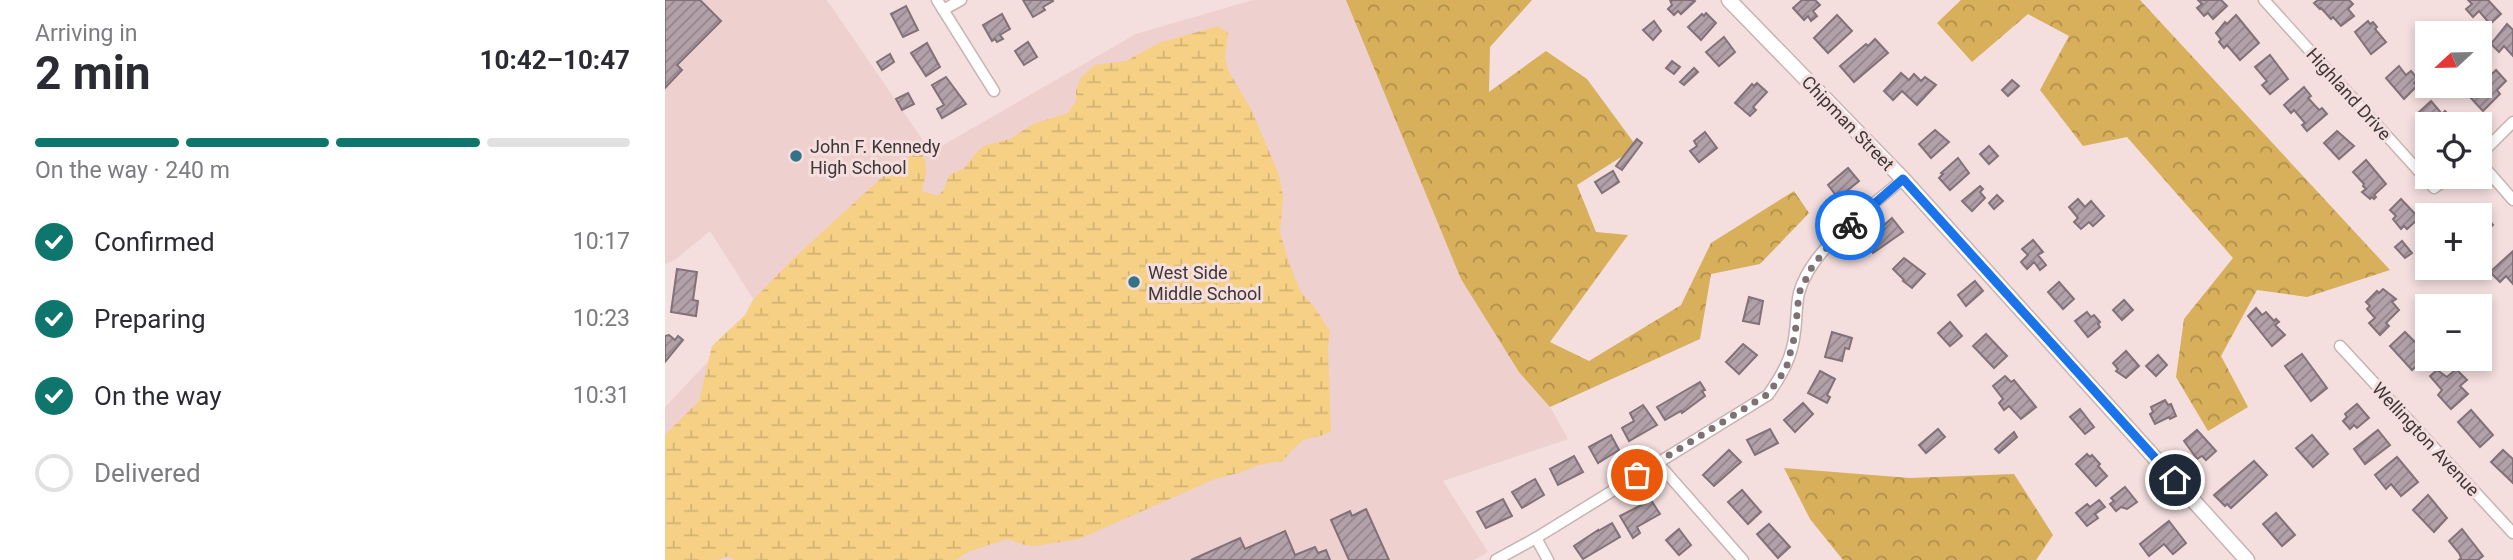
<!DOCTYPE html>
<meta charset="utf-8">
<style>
:root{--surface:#fff;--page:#f2f2f3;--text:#2b2b33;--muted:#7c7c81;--line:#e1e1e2;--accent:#0f766e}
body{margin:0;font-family:Roboto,sans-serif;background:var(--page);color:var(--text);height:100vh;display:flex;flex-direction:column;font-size:26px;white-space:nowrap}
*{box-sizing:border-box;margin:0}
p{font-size:23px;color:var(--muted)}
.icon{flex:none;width:38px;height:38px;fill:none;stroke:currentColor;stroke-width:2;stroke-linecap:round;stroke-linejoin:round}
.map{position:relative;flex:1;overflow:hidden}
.sheet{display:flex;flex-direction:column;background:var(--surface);width:665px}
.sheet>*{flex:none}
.needle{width:46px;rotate:248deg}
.tools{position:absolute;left:1750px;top:21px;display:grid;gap:14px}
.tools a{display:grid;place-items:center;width:77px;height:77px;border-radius:0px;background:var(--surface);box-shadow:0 4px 10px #0003;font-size:35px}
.pin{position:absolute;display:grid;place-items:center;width:60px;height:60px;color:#fff;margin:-30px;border:4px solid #fff;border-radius:50%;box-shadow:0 2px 7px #0007}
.courier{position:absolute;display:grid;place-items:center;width:70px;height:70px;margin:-35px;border:5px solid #1a73e8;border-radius:50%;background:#fff;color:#222;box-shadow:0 2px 9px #0007}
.summary em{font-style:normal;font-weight:700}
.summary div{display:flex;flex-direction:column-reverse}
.summary{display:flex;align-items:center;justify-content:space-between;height:119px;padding:0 35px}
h1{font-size:46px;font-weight:700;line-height:52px}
.bar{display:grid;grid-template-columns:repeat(4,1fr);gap:10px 7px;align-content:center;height:84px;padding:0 35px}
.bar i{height:9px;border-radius:5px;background:var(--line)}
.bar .selected{background:var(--accent)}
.bar p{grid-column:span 4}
ol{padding:0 35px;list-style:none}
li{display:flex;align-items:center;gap:21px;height:77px}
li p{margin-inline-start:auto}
li .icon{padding:7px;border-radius:50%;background:var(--accent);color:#fff;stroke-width:4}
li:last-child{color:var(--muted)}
li i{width:38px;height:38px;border:4px solid var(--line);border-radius:50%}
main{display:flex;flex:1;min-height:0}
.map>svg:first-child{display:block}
</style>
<main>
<section class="sheet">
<div class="summary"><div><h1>2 min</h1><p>Arriving in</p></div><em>10:42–10:47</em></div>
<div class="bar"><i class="selected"></i><i class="selected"></i><i class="selected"></i><i></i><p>On the way · 240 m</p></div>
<ol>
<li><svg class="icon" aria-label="check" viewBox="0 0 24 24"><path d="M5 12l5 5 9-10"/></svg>Confirmed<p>10:17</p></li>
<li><svg class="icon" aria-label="check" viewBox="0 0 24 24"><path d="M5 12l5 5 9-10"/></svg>Preparing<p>10:23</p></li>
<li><svg class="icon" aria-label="check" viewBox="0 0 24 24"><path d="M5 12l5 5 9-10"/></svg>On the way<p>10:31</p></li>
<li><i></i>Delivered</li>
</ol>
</section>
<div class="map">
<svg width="1848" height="560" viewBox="0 0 1848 560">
<defs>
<pattern id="forest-crowns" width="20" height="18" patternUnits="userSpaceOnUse" patternTransform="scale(1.75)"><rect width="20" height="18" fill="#d8af5b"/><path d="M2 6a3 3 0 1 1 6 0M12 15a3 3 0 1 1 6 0" fill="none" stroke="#b18f4c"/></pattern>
<pattern id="wetland-marsh" width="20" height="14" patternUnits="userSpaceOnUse" patternTransform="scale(1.75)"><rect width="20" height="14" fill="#f5d085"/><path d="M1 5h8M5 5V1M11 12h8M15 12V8" fill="none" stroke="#d3b373"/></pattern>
<pattern id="building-hatch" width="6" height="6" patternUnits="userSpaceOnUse" patternTransform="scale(1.75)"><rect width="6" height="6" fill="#b3a1a9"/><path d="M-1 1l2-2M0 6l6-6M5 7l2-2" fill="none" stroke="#93848a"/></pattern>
</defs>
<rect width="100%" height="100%" fill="#f4dede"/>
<!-- built -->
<path fill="#eed0cf" d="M0,0H162L266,152L471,34L588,0H695L825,299L903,439L778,481L823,552L809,560H0V407L94,308L45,231L10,260L0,264Z"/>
<!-- forest -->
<g fill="url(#forest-crowns)">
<path d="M681,0H867L825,47L824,92L881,51L922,79L972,147L912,185L931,232L963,235L885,342L924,361L1016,305L1046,243L1129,191L1144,213L1095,264L1046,274L1035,339L885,407L854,372L796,279Z"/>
<path d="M1296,0H1475L1725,270L1642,297L1592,290L1556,356L1583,407L1543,431L1511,377L1519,319L1568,258L1462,137L1418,146L1375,90L1404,36L1363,14L1307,62L1272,23Z"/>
<path d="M1119,468L1245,478L1349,474L1388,535L1371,560H1178L1145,519Z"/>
</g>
<!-- wetland -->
<path fill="url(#wetland-marsh)" d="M553,26L563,33L560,57L563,70L587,111L614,175L618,197L615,232L624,263L636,292L650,308L665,331L663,348L666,431C659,436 653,436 644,438C633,442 625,452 618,461L593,465L577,472L550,479L414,539L370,546L360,545L342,539L305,551L291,560H70L64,556L52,560H0V435L34,401L47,346L80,315L88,300L127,260L226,169L246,155L257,154C264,166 260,178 257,191L273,196L279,189L284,175L298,169L312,152L321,145L345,139L368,124L403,113L411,101V91L416,77L430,65L461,61L494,43Z"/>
<!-- building -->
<g fill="url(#building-hatch)" stroke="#827179" stroke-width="2">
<path d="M0,0H35L56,21L12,65L17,70L0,88Z"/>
<path d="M358,0H387L388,1L378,7L380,10L368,17Z"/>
<path d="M1005,0H1029L1030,1L1016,14L1013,11L1009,15L1003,9L1007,5Z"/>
<path d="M1137,0H1150L1155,5L1148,11L1152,16L1146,21L1143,16L1139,20L1128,8Z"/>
<path d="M1533,0H1556L1562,6L1548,19L1543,13L1539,16L1532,8L1537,4Z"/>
<path d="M1653,0H1684L1688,4L1683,9L1689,16L1676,26L1668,17L1666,19L1656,8L1655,9L1649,3Z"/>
<path d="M1803,0H1823L1836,14L1825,24L1814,11L1808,17L1801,9L1807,4Z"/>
<path d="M241,6L253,30L238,37L226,14Z"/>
<path d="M1041,13L1051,23L1036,40L1023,27L1037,14L1039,16Z"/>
<path d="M337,14L345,29L335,35L338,39L332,42L330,39L327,41L318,25Z"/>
<path d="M1172,15L1187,31L1163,53L1149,38Z"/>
<path d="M1571,15L1594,43L1575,60L1562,45L1559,48L1554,42L1556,39L1551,33L1560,22L1562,24Z"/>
<path d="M989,21L996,31L988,40L978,30Z"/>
<path d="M1703,21L1705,24L1708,22L1712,27L1710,29L1721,42L1706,54L1690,32Z"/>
<path d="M1842,24L1848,30V56L1839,46L1834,52L1826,44Z"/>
<path d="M1059,37L1070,52L1054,66L1041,52Z"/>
<path d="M1210,39L1223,53L1189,82L1175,66L1201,44L1203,46Z"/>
<path d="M363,42L372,57L359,65L350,51Z"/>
<path d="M262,43L275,67L261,76L246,53Z"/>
<path d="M225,54L229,62L217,70L212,62Z"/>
<path d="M1605,55L1623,79L1605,94L1597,85L1602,81L1590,67Z"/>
<path d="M1007,61L1015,67L1009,74L1001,68Z"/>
<path d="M1734,66L1741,75L1746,71L1753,79L1749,83L1752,86L1739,99L1721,78Z"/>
<path d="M1029,68L1033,72L1019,85L1015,82Z"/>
<path d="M1831,70L1841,81L1832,90L1835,94L1818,111L1804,96Z"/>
<path d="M1236,73L1244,80L1249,74L1256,81L1260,77L1271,85L1252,105L1237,91L1228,100L1219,91Z"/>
<path d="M281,77L301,104L277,118L272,109L279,105L267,85Z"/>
<path d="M1347,80L1354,86L1343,96L1337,90Z"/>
<path d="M1092,83L1102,92L1088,107L1091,110L1085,116L1070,103L1087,84L1089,86Z"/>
<path d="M1639,87L1646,96L1643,98L1654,110L1657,108L1662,114L1642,131L1637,125L1640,123L1629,110L1626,113L1619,105Z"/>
<path d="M243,93L249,104L237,110L231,99Z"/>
<path d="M1766,101L1777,114L1780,111L1792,124H1763L1753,113Z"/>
<path d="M1270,130L1284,142L1266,158L1254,144Z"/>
<path d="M1672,131L1689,146L1674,159L1659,143Z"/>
<path d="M1040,132L1052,148L1034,162L1025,151L1032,146L1029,141Z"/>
<path d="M972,139L977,143L957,170L951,166Z"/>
<path d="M1324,146L1333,156L1324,164L1315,154Z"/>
<path d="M1293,158L1304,173L1285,190L1274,178L1278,174L1276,173Z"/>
<path d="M1701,160L1721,184L1709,195L1711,197L1709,199L1707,197L1705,199L1697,192L1701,189L1698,186L1699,184L1688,172Z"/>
<path d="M1183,168L1194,181L1173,198L1163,185Z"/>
<path d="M948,171L954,182L937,193L930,182Z"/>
<path d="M1315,186L1318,189L1315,192L1320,198L1307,211L1297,201Z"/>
<path d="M1332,195L1338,201L1329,209L1324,203Z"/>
<path d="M1413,199L1420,207L1426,201L1439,216L1428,226L1424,222L1416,229L1409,222L1413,218L1404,207Z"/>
<path d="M1736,199L1754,218L1742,229L1739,226L1736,229L1728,219L1731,216L1725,210Z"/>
<path d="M1822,217L1828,225L1815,237V222Z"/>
<path d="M1227,218L1238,232L1208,253L1199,243Z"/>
<path d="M1368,240L1378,252L1373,255L1381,265L1375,270L1369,262L1362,269L1356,262L1363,255L1357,249Z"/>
<path d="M1737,241L1747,253L1740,258L1730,247Z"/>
<path d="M1848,251V284L1841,276L1835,282L1825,272Z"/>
<path d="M1239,258L1260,274L1247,288L1238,281L1239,280L1228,269Z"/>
<path d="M12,269L32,272L28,300L33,301L31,316L6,312Z"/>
<path d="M1310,281L1318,291L1301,306L1293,295Z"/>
<path d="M1394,282L1409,299L1398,309L1383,292Z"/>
<path d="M1718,289L1731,299L1727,302L1734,310L1721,323L1724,326L1715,335L1704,323L1710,318L1702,309L1705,306L1701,302L1712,291L1714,293Z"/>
<path d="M1084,297L1098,301L1094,324L1078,321Z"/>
<path d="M1459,300L1468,310L1457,320L1448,310Z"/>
<path d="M1591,308L1597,315L1601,312L1609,321L1611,319L1614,322L1610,325L1620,335L1607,346L1583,316Z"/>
<path d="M1422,312L1426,317L1429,315L1435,322L1433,324L1435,327L1423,337L1410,321Z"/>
<path d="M1285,322L1297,336L1285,346L1273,333Z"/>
<path d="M1167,332L1187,338L1184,349L1180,348L1177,361L1160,357Z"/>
<path d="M1740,332L1750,342L1754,338L1761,344L1756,349L1762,357L1747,370L1725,346Z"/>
<path d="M1321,334L1342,356L1329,368L1308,346Z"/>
<path d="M4,335L10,340L13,336L18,340L0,362V336Z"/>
<path d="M1078,344L1092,355L1074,374L1061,362Z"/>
<path d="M1461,351L1474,366L1461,378L1451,371L1453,369L1448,363Z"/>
<path d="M1637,354L1662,388L1646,401L1620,366Z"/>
<path d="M1493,355L1502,365L1491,376L1481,366Z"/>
<path d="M1791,369L1802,380L1795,386L1803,394L1786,409L1773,395L1777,390L1765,376L1772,370L1782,377Z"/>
<path d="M1155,371L1170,379L1162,395L1165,397L1162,403L1143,393Z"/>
<path d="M1340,376L1346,382L1349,380L1371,407L1356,419L1344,406L1339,410L1334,403L1338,399L1328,386Z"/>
<path d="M1035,382L1040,390L1037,391L1040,396L1017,413L1016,411L1000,420L992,407Z"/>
<path d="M1500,400L1503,405L1506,404L1511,416L1505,419L1504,417L1490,424L1485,414L1488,412L1486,407Z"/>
<path d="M1138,403L1148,414L1130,432L1119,420Z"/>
<path d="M1692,404L1704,418L1692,428L1689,425L1685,429L1678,421L1682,417L1680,414Z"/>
<path d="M978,405L992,425L964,441L957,428L969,421L965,413Z"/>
<path d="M1415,409L1429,427L1420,434L1405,417Z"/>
<path d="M1806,410L1828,435L1815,447L1793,422Z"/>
<path d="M1105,429L1113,443L1090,455L1082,440Z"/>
<path d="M1273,429L1280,437L1261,453L1254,445Z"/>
<path d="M1532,430L1551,451L1541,460L1537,456L1532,459L1519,441Z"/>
<path d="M1713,430L1725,445L1700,464L1689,449Z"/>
<path d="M1349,432L1352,437L1334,453L1330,449Z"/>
<path d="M946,435L954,450L933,463L924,447Z"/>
<path d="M1647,435L1663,454L1648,467L1631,448Z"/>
<path d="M1064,450L1076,462L1049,486L1038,475Z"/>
<path d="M1838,450L1848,459V483L1826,462Z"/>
<path d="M1422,454L1425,457L1427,455L1435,464L1433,466L1442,476L1431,486L1411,464Z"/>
<path d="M909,456L918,472L893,485L885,469Z"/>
<path d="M1732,457L1753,482L1736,496L1726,484L1721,489L1710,475Z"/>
<path d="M1589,461L1602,475L1566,508L1562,504L1560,506L1549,495Z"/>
<path d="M870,479L879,495L857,508L847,492Z"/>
<path d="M1460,487L1472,502L1462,509L1456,507L1451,511L1445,504L1449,501L1446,498Z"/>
<path d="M1077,490L1096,512L1083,524L1063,502Z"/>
<path d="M1763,495L1782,518L1769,532L1748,510Z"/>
<path d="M838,499L847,516L821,528L812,512Z"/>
<path d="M986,500L995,514L972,527L975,533L968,538L955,516Z"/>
<path d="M1434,500L1440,507L1430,514L1433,518L1422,526L1411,513L1422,504L1425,507Z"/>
<path d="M701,509L724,560H684L666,520L685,511L687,516Z"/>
<path d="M1611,513L1630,535L1617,546L1598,524Z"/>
<path d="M1504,521L1521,543L1508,554L1499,544L1484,556L1475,544Z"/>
<path d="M947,523L955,537L918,559L909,546L933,530V531Z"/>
<path d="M1104,524L1125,547L1113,558L1092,534Z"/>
<path d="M1014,529L1026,545L1014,555L1001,540Z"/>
<path d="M1797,529L1818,556L1813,560H1794L1796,558L1794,553L1784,541Z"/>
<path d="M620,531L630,555L650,547L653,553L661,550L665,560H526L575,538L580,549Z"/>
</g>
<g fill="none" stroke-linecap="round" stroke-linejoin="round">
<!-- street casing -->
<g stroke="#c8b3b3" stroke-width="13">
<g id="street">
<path d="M272,0L329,91"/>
<path d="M1599,0L1769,188L1784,177"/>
<path d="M278,10L296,0"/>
<path d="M1815,155L1848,122"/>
<path d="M1815,162L1848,200"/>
<path d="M1675,346L1848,533"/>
<path d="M992,462L1078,560"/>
<path d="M871,538L883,560"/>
<path d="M831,560L871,538L1103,395C1117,375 1128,356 1130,331C1132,319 1131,305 1134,293C1146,248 1204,209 1238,179"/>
</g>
</g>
<!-- secondary casing -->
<g stroke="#c8b3b3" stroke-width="17">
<path id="secondary" d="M1064,0L1238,179L1582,560"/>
</g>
<!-- street -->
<use href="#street" stroke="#fff" stroke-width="10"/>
<!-- secondary -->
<use href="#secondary" stroke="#fff" stroke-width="14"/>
</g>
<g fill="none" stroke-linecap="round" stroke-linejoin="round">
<!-- done -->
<path stroke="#7e7171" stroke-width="7" stroke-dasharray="0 12.6" d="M972,475L1103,394L1121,369L1130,335L1134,293L1147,267L1168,240L1185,225"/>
<!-- route -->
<path stroke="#1a73e8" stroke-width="9" d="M1185,225L1238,179L1510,480"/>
</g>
<!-- markers -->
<g fill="#327486" stroke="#f4dede" stroke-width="2.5">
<circle cx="131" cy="156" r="7"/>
<circle cx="469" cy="282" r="7"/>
</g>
<g text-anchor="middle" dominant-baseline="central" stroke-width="6" stroke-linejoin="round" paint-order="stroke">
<!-- street labels -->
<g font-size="18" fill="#3f3737" stroke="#f4dede">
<text transform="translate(1684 94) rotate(48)">Highland Drive</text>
<text transform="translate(1183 123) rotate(46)">Chipman Street</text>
<text transform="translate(1761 439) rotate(47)">Wellington Avenue</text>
</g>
<!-- poi labels -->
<g font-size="18" fill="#3f3737" stroke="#f4dede" text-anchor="start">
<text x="145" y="146">John F. Kennedy<tspan x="145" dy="21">High School</tspan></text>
<text x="483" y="272">West Side<tspan x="483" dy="21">Middle School</tspan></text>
</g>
</g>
</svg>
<div class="tools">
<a><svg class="needle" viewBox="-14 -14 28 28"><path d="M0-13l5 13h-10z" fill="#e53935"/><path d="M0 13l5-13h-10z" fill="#7c7c81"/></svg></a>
<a><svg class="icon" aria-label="locate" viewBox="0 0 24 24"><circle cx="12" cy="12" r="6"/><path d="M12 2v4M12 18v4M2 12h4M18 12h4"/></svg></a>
<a>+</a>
<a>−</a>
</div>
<div class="pin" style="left:972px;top:475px;background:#ea580c"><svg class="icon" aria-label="bag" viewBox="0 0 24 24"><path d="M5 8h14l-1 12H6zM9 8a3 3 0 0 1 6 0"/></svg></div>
<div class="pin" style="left:1510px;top:480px;background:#1f2937"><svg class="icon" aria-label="home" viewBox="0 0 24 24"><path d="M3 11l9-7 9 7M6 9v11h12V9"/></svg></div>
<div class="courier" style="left:1185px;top:225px"><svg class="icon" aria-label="bike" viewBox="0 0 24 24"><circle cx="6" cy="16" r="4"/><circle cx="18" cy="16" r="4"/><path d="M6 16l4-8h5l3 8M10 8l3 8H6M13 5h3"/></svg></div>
</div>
</main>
